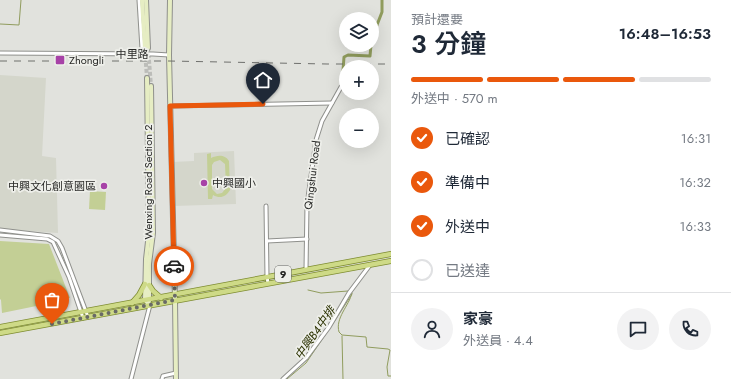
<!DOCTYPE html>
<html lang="zh-TW">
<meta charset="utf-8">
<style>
:root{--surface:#fff;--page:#f2f2f3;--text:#1f2937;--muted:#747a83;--line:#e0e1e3;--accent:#ea580c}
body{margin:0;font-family:Jost,"Noto Sans TC",sans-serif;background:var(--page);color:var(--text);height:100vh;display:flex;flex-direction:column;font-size:15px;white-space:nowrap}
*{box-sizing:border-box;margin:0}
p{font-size:13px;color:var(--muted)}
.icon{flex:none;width:22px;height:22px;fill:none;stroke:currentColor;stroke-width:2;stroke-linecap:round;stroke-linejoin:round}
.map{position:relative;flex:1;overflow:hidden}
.details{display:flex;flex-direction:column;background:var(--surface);width:340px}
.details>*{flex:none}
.buttons{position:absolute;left:339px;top:12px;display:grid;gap:8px}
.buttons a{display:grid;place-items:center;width:40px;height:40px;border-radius:50%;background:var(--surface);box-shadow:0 4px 16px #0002;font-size:20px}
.pin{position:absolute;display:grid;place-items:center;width:34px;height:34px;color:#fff;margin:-41px -17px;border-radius:50% 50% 50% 0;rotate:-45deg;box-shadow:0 0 4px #0007}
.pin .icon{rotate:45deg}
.courier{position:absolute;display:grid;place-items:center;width:40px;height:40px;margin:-20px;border:3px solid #ea580c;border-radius:50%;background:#fff;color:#222;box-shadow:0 1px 5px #0007}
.summary em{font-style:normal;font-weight:600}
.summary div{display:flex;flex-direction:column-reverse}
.summary{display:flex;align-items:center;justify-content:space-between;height:68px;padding:0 20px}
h1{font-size:26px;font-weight:600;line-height:30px}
.bar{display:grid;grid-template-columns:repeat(4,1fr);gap:6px 4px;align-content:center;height:48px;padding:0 20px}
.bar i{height:5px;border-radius:3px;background:var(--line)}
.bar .current{background:var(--accent)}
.bar p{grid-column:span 4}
.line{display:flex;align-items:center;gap:10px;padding:0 20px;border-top:1px solid var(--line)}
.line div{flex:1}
.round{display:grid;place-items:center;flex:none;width:42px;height:42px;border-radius:21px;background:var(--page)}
ol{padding:0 20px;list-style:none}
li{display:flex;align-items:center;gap:12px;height:44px}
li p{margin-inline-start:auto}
li .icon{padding:4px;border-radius:50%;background:var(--accent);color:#fff;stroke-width:4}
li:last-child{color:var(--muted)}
li i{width:22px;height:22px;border:2px solid var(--line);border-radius:50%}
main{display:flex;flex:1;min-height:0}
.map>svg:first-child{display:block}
</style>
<main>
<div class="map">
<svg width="391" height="379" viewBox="0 0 391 379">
<rect width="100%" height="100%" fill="#e1e2dd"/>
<!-- built -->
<g fill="#d4d6cb">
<path d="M0,75L46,78L42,156L56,158L58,233L0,229Z"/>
<path d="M234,151L236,204L174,206L172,162L194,161V153Z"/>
</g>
<!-- green -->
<g fill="#c3cf95" fill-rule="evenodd">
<path d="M211,153V158C217,155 225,154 229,161L230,190C226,197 220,199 213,195L212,199H208L207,154ZM220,160L225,164L226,188L222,193L217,194L212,189V165L214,162Z"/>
<path d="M90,191L106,192L105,210L89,209Z"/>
<path d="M0,241L49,244L70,298L55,297L51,303L2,313L1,300L0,299Z"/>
</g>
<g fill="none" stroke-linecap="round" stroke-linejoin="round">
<!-- stream -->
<g stroke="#909c5d" stroke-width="1">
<path d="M0,24L19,25L21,0"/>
<path d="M308,290L321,293L348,291"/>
<path d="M352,293C349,306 335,318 339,332L342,335L366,337L367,347L388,349L390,350L387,367L388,376H391"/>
<path d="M342,336L343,379"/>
<path d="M287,379L306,363L334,322L352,294"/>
</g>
<!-- canal -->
<g stroke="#909c5d" stroke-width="3">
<path d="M372,38L382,12V0"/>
<path d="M342,84L344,57L348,55L370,56L371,45"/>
</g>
<!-- secondary-tunnel -->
<g stroke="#bcbdb9" stroke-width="4" stroke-dasharray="4 2" stroke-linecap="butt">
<path d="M148,48L151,86"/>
<path d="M145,51L147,78"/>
</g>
<!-- street casing -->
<g stroke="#8f908c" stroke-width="5">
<g id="street">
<path d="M139,0L142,49"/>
<path d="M0,53L153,54L169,55"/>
<path d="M171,106L332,103"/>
<path d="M266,206L267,277L268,283"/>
<path d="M0,230L50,236L58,241L62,248L88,317"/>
<path d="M0,235L47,239L53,242L69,277L83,318"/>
<path d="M267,241L307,239"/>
<path d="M306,270L307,205L316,140L322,121L341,87"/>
<path d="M131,379L150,305"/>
<path d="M162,379L163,376L176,373"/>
<path d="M283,379L306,358L329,327L349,293L370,265"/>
</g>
</g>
<!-- secondary casing -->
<g stroke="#8f908c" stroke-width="6">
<g id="secondary">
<path d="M142,0L145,49"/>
<path d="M146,0L148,48"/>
<path d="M170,0L169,55L175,300L176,379"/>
<path d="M147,78L149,233L146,259L145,300L150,305"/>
<path d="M149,301V264L153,233L151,86"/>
</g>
</g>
<!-- primary casing -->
<g stroke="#7e8c31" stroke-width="6">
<g id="primary">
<path d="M149,285L153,291L161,298"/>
<path d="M132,303L139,295L145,284"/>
<path d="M0,327L391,254"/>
<path d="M0,333L391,261"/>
</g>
</g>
<!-- street -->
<use href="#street" stroke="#fff" stroke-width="3"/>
<!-- secondary -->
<use href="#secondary" stroke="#e6edc3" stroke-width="4"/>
<!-- primary -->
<use href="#primary" stroke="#ceda87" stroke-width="4.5"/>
<!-- rail -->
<path stroke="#6f706d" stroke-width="1" stroke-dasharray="7 7" stroke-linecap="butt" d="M0,61H169L327,64H391"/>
</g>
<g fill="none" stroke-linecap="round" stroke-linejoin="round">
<!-- done -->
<path stroke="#696a67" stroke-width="4" stroke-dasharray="0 7.2" d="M52,324L175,300L174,266"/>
<!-- route -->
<path stroke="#ea580c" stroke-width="5" d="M174,266L170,106L263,104"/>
</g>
<!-- markers -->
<g fill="#a742a7" stroke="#eeefea" stroke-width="1.5">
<rect x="55" y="55" width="10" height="10" rx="2"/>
<circle cx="204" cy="183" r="4"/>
<circle cx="104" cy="186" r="4"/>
</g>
<g text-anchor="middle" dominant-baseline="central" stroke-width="3.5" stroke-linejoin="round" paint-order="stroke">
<!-- shield labels -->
<rect fill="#eeefea" stroke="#636462" stroke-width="1" x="275" y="266" width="16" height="16" rx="3"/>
<g font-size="10" font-weight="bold" fill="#282927">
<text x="283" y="274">9</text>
</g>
<!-- street labels -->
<g font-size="11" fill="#282927" stroke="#eeefea">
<text x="132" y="54">中里路</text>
<text transform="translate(312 175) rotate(-83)">Qingshui Road</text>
<text transform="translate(148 182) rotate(-90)">Wenxing Road Section 2</text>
</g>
<!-- poi labels -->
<g font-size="11" fill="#282927" stroke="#eeefea" text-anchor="start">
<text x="69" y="60">Zhongli</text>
<text x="212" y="183">中興國小</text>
<text x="96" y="186" text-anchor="end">中興文化創意園區</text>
</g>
<!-- water labels -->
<g font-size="12" font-style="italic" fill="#2b3200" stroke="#eeefea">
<text transform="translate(315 333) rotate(-55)">中興B4中排</text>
</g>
</g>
</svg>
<div class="buttons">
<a><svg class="icon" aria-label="layers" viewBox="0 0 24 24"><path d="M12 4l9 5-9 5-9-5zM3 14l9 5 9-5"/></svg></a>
<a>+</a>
<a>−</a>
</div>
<div class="pin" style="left:52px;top:324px;background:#ea580c"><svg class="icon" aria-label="bag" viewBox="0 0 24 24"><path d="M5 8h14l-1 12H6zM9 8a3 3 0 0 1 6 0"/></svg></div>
<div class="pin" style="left:263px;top:104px;background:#1f2937"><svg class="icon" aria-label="home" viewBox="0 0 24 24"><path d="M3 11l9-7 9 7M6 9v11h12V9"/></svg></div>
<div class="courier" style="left:174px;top:266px"><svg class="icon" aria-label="car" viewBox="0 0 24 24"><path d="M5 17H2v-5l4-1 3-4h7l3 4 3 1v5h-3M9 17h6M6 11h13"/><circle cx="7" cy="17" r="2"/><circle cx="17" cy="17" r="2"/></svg></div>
</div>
<section class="details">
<div class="summary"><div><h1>3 分鐘</h1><p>預計還要</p></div><em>16:48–16:53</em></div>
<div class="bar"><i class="current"></i><i class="current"></i><i class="current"></i><i></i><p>外送中 · 570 m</p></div>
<ol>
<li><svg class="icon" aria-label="check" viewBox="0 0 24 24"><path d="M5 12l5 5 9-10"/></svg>已確認<p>16:31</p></li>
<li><svg class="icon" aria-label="check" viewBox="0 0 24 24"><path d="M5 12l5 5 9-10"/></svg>準備中<p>16:32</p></li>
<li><svg class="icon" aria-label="check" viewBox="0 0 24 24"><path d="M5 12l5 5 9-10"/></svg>外送中<p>16:33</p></li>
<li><i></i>已送達</li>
</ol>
<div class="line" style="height:72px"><a class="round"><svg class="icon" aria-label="person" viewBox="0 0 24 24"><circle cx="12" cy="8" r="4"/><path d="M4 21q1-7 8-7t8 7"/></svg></a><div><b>家豪</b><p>外送員 · 4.4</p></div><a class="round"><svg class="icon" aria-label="chat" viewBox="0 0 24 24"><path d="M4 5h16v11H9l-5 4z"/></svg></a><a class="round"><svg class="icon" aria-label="phone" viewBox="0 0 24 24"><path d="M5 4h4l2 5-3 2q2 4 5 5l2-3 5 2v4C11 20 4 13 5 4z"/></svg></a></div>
</section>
</main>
